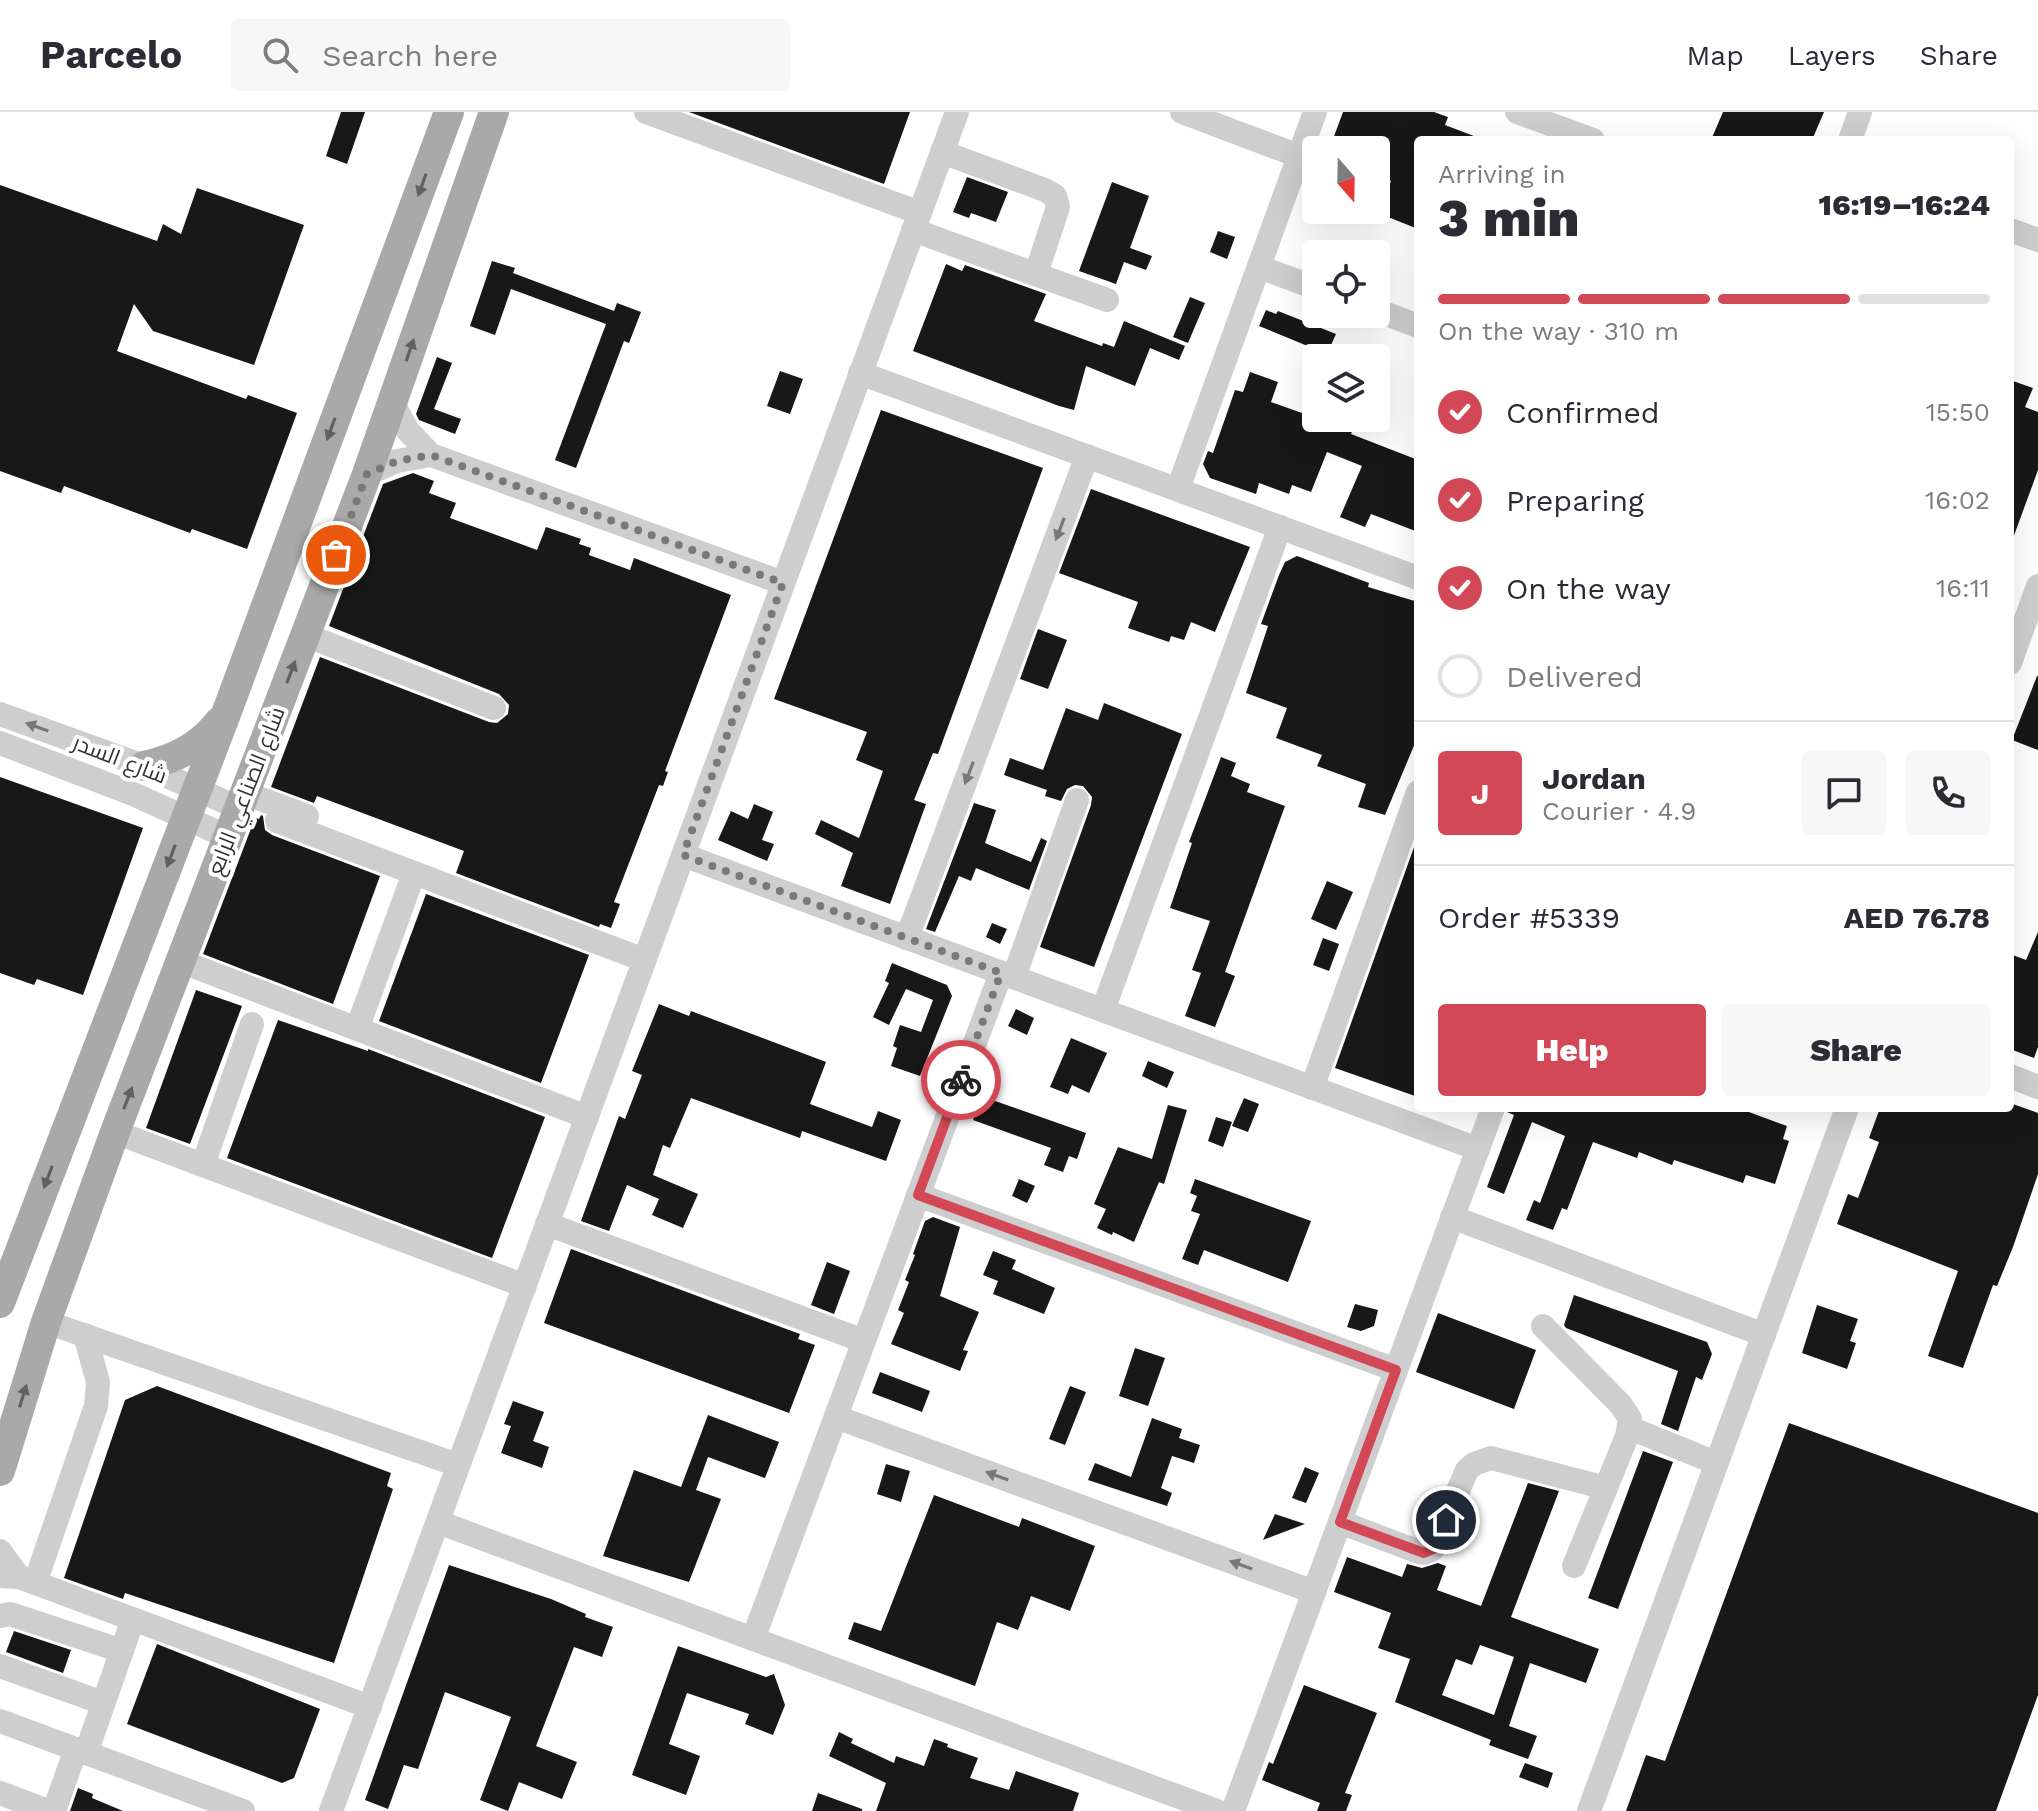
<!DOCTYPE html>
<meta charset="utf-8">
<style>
:root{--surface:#fff;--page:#f7f7f7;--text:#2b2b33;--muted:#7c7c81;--line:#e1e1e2;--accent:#d24856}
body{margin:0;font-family:"Work Sans",Cairo,sans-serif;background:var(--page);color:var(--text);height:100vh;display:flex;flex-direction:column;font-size:30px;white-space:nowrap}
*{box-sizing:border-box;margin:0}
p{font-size:26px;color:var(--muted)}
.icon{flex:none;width:44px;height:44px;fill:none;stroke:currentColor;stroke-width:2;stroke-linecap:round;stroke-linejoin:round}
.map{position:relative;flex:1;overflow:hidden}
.sheet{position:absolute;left:1414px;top:24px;width:600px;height:976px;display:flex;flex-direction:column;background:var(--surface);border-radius:8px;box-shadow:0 8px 32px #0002}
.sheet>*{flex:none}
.needle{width:52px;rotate:160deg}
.buttons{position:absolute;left:1302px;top:24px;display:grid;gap:16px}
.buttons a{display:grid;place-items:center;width:88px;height:88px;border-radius:8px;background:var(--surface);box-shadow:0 8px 32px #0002;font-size:40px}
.pin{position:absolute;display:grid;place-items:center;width:68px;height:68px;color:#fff;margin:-34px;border:4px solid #fff;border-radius:50%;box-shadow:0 2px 8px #0007}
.courier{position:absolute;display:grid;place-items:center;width:80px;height:80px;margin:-40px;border:6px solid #d24856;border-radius:50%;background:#fff;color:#222;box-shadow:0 2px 10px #0007}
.head em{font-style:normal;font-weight:800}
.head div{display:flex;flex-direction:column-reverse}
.head{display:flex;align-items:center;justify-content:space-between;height:136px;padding:0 24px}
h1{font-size:52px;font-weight:800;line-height:60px}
.bar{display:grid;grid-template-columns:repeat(4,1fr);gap:12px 8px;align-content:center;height:96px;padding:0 24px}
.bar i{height:10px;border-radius:6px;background:var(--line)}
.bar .on{background:var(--accent)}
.bar p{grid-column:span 4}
.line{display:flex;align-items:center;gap:20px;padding:0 24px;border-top:2px solid var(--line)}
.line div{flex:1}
.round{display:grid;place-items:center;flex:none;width:84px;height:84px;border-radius:8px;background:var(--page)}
ol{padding:0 24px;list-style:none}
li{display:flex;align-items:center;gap:24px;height:88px}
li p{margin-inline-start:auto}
li .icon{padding:8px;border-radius:50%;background:var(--accent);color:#fff;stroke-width:4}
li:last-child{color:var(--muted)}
li i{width:44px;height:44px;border:4px solid var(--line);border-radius:50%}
.action{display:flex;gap:16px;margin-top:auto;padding:16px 24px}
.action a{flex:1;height:92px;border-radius:8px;background:var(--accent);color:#fff;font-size:32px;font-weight:800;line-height:92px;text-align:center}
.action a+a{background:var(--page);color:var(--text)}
header{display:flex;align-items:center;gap:48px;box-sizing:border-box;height:112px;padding:0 40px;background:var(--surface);border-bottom:2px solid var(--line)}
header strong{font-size:38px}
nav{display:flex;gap:44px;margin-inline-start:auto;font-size:28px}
.search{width:560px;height:72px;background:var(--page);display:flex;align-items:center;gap:20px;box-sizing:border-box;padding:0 28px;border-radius:8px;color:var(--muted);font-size:30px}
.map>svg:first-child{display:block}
</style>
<header>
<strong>Parcelo</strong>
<div class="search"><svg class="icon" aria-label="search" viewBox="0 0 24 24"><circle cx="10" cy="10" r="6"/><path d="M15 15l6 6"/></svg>Search here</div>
<nav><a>Map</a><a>Layers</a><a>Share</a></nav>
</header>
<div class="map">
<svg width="2038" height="1699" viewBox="0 0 2038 1699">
<rect width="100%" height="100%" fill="#fff"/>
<!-- building -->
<g fill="#181818" fill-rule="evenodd">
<path d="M341,0H365L347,52L326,44Z"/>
<path d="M689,0H910L884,72Z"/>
<path d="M1343,0H1434L1448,5L1445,13L1479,26V28H1418V117L1378,101L1391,69L1376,64V38H1329Z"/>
<path d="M1723,0H1824L1812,28H1711Z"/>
<path d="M967,65L1008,80L996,110L971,101L969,106L953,100Z"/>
<path d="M1112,70L1149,84L1130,136L1152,144L1146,158L1124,150L1116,172L1079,159Z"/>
<path d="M0,73L157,129L163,112L181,122L197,76L304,113L254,253L153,219L134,192L117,239L246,287L248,283L297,301L247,437L192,417L190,421L64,374L61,381L0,359Z"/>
<path d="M1218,119L1235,125L1227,147L1210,140Z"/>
<path d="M492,149L515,156L513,161L614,199L617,191L641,200L629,231L624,229L576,356L555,348L606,212L511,177L495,223L470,214Z"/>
<path d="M946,152L962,159L965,153L1046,182L1034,209L1102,234L1103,231L1114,235L1124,209L1185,234L1179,248L1150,236L1135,274L1086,254L1074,298L1059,294L913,239Z"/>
<path d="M1190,185L1205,191L1188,231L1173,225Z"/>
<path d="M1266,198L1276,202L1278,199L1336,222L1327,242L1259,214Z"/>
<path d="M437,245L452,251L434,297L461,307L455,322L419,308L416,302Z"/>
<path d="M780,259L803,267L790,302L767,294Z"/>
<path d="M1250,260L1278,270L1271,290L1316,306H1357L1351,322L1418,348V420L1371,402L1365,415L1340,405L1362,354L1327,340L1311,380L1292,373L1289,382L1259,371L1256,382L1210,366L1203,352L1208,339L1213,341L1235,278L1243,280Z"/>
<path d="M2010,268L2033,276L2025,295L2038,300V358L2012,429Z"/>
<path d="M881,298L1043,356L938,642L933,641L914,688L926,692L890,792L841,774L853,741L815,722L821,708L859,726L883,659L856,648L867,620L774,587Z"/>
<path d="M413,361L434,369L429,381L456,391L450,406L537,438L546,415L581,427L579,432L591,436L589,443L630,458L634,446L731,483L665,659L668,660L663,674L659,673L614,790L620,792L611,816L600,812L599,815L456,761L464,739L317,684L314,691L271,675L320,545L489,610L497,611L508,602L509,593L499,582L329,514L383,372Z"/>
<path d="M1091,377L1250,435L1215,520L1191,510L1184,528L1171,524L1169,530L1128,516L1138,490L1059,461Z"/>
<path d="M1297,444L1369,471L1368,475L1418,490V624L1385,703L1358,695L1366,672L1317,654L1322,643L1276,626L1287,596L1246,581L1268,514L1261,512L1279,463L1285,450Z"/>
<path d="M1038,517L1067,528L1048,577L1020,567Z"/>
<path d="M2037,564H2038V638L2012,628Z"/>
<path d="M1104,591L1182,622L1094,855L1040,835L1091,693L1092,685L1083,674L1075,673L1067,677L1061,689L1045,684L1047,678L1004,663L1010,646L1043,658L1066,596L1098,608Z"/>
<path d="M1221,645L1236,651L1231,664L1250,672L1247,680L1285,694L1225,860L1235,864L1215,915L1185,904L1201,861L1192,858L1210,809L1170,796L1192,731L1189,730Z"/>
<path d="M0,665L143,716L83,883L37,867L34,873L0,861Z"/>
<path d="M974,691L996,698L985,731L1031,750L1041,726L1047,729L1029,778L976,756L971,769L959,764L935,820L926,817Z"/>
<path d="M754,692L773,700L762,728L774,732L767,749L718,728L731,699L748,707Z"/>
<path d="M261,703L263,704L265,718L272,723L380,764L333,892L203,842L255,706L259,707Z"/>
<path d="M1418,724V985L1335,956Z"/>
<path d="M1327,769L1353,780L1336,818L1311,807Z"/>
<path d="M426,782L589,843L541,971L379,909Z"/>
<path d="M992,811L1007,817L1000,832L986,825Z"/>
<path d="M2038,820V935L2034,946L2010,937V842L2026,848Z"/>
<path d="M1323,826L1339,832L1329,859L1313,853Z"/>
<path d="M892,851L947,873L952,884L920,964L891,954L897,936L893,934L900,913L921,920L933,888L906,877L889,913L873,905L889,871L885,869Z"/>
<path d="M196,878L242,894L190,1032L146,1016Z"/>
<path d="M659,892L689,904L691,899L826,950L810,992L872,1015L878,999L901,1008L886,1049L802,1019L800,1026L691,986L670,1036L663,1033L653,1063L698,1082L683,1116L652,1103L659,1087L627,1073L609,1119L581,1109L619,1004L625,1007L642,963L632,959Z"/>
<path d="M1016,897L1034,906L1027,923L1008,914Z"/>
<path d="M278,908L368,939V937L545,1005L492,1146L227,1046Z"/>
<path d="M1071,926L1107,941L1089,981L1072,973L1068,982L1050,975Z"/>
<path d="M1148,949L1174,960L1167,976L1142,964Z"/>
<path d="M981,984L1086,1021L1077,1047L1069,1044L1063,1060L1044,1053L1051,1036L973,1008Z"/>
<path d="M1244,986L1259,992L1248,1020L1232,1014Z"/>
<path d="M2010,991L2038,1001V1062L2013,1135L1997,1174L1993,1173L1963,1256L1928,1244L1958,1159L1837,1112L1848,1082L1858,1086L1879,1030L1869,1026L1880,996H2010Z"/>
<path d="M1168,993L1187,998L1164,1072L1159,1070L1134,1130L1113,1120L1112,1123L1097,1116L1106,1097L1094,1092L1118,1035L1152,1047Z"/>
<path d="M1508,996H1738L1787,1014L1783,1027L1789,1029L1775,1072L1746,1063L1743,1071L1674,1048L1672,1053L1639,1040L1637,1046L1593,1030L1567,1098L1562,1096L1553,1118L1526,1108L1534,1088L1540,1091L1565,1024L1532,1010L1504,1082L1487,1075L1514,1003L1507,1000Z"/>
<path d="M1216,1005L1232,1010L1223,1035L1208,1029Z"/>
<path d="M1019,1067L1035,1074L1027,1091L1012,1084Z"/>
<path d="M1195,1067L1311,1109L1288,1170L1204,1138L1198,1153L1182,1147L1200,1102L1191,1099L1197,1084L1190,1081Z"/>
<path d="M933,1105L960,1115L940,1184L979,1200L963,1238L968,1239L960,1259L891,1232L904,1201L898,1198L909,1170L905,1168L915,1143L913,1142L925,1109Z"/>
<path d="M571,1137L800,1222L798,1227L815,1233L789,1301L544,1211Z"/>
<path d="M993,1139L1016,1148L1012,1157L1055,1176L1044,1202L993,1182L998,1169L983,1163Z"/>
<path d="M827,1150L850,1159L834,1202L811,1193Z"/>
<path d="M1574,1183L1707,1230L1712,1242L1702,1268L1696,1265L1678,1319L1661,1312L1678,1259L1566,1216L1564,1213Z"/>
<path d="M1355,1192L1378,1198L1374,1214L1361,1219L1347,1215Z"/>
<path d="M1817,1193L1858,1207L1850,1229L1856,1231L1847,1257L1802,1241Z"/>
<path d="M1438,1201L1536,1238L1514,1297L1416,1260Z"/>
<path d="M1135,1236L1165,1246L1148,1294L1119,1284Z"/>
<path d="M880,1260L930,1279L922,1300L872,1281Z"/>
<path d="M157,1274L391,1361L387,1374L393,1377L334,1551L125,1481L123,1487L64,1466L125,1288Z"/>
<path d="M1070,1274L1086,1280L1065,1333L1049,1327Z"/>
<path d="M513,1289L544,1300L533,1329L549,1335L542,1356L501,1341L511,1314L504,1312Z"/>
<path d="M708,1303L779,1330L765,1366L708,1345L696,1378L721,1387L689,1470L603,1444L634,1358L681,1375Z"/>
<path d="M1152,1306L1182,1317L1179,1326L1200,1333L1194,1351L1172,1344L1161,1376L1172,1381L1167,1394L1088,1368L1095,1351L1131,1365Z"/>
<path d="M1789,1311L2038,1401V1583L1996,1699H1626L1646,1643L1665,1649Z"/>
<path d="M1643,1339L1673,1350L1618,1497L1588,1486Z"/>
<path d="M886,1352L910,1359L901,1390L877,1382Z"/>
<path d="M1305,1355L1319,1361L1306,1391L1292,1386Z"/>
<path d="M1528,1371L1559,1379L1511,1505L1599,1537L1586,1571L1530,1551L1509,1614L1537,1624L1528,1647L1489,1633L1491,1628L1395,1590L1410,1547L1378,1536L1391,1501L1334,1480L1347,1445L1402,1465L1407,1452L1422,1456L1438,1451L1446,1454L1437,1478L1481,1494ZM1480,1533L1514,1545L1494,1603L1442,1583L1456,1547L1472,1553Z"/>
<path d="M934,1383L1019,1415L1022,1406L1095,1434L1070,1499L1031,1484L1018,1518L997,1510L975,1574L848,1527L854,1510L881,1519Z"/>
<path d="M1275,1402L1305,1412L1263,1428Z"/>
<path d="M449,1453L551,1487L586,1502L585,1505L613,1515L602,1545L574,1535L536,1634L577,1650L562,1687L519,1670L508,1699L480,1688L511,1605L445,1580L418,1657L404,1653L388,1697L365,1688Z"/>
<path d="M14,1519L71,1538L63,1561L6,1540Z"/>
<path d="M157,1532L320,1597L294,1666L282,1671L127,1612Z"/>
<path d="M678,1534L766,1565L774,1562L785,1593L773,1623L745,1612L749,1602L687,1581L669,1632L700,1644L686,1683L632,1663Z"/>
<path d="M1304,1573L1377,1601L1345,1681L1352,1683L1346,1699H1317L1320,1691L1262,1668L1269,1650L1273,1652Z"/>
<path d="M839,1620L853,1627L851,1631L894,1651L896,1644L924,1654L934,1627L948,1632L947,1635L978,1646L970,1666L1009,1678L1016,1659L1079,1681L1073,1699H876L886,1671L829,1644Z"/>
<path d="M1525,1651L1553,1661L1548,1676L1519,1665Z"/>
<path d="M78,1676L93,1682L92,1686L123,1699H70Z"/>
<path d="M818,1681L862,1697V1699H812Z"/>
</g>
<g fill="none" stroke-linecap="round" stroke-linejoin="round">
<!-- minor -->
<g stroke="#cecece" stroke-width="24">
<path d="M646,0L920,101"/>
<path d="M1182,0L1299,44"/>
<path d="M1517,0L1593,28"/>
<path d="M1850,28L1860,0"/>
<path d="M942,40L1045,78L1055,84L1058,95L1036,162"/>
<path d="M913,118L1107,188"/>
<path d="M2010,118L2038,128"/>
<path d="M1259,155L1316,176"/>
<path d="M1376,198L1418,214"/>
<path d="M860,261L1418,466"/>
<path d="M392,290L408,319L431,343L783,471"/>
<path d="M367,362L397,349L431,343"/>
<path d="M1178,377L1315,0"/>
<path d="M305,523L494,596"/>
<path d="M2010,551L2038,474"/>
<path d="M0,602L144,654L239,696"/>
<path d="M0,631L133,682L228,725"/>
<path d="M245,681L307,704"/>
<path d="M277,709L644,848"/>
<path d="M683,743L1478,1037"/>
<path d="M907,826L1087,344"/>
<path d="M180,849L587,1005"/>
<path d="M1014,865L1077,688"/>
<path d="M1103,898L1280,415"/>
<path d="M357,917L414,761"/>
<path d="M2010,964L2038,975"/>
<path d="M1312,976L1418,680"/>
<path d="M115,1020L525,1174"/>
<path d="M203,1053L252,912"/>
<path d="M918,1083L1396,1258"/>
<path d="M1452,1105L1764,1223"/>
<path d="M547,1112L864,1229"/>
<path d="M46,1210L458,1353"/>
<path d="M1543,1214L1621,1293L1630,1307L1627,1324L1574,1454"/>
<path d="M836,1305L1314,1480"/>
<path d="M1630,1316L1716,1351"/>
<path d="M438,1410L1217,1699"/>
<path d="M1340,1410L1419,1440L1424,1441L1433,1437L1467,1358L1474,1352L1491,1346L1606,1376"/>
<path d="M0,1439L19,1465"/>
<path d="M0,1464L19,1465L370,1595"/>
<path d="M35,1471L96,1294L98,1270L85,1223"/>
<path d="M0,1504L10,1502L122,1539"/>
<path d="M753,1527L1001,861"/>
<path d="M0,1554L103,1591"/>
<path d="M0,1609L243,1699"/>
<path d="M86,1641L133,1507"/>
<path d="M0,1681L48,1699"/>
<path d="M54,1699L76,1637"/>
<path d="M331,1699L957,0"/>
<path d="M1233,1699L1493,996"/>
<path d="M1589,1699L1847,996"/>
</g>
<!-- major -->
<g stroke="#a9a9a9" stroke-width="30">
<path d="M144,654C175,647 199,635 219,610"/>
<path d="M0,1191L226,602L449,0"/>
<path d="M0,1359L46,1210L115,1020L367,362L494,0"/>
</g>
</g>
<!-- one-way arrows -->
<defs><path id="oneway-solid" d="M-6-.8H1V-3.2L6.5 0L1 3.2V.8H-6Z" transform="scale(2)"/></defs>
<g fill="#616161">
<use href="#oneway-solid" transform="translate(422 73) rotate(110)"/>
<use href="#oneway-solid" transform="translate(410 238) rotate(-71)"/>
<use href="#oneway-solid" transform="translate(331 317) rotate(110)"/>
<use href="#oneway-solid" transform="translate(291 560) rotate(-69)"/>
<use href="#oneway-solid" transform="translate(171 744) rotate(111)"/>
<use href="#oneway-solid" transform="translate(128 986) rotate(-69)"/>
<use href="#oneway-solid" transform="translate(48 1065) rotate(111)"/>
<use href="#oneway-solid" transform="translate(23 1284) rotate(-73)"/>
</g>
<g fill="#787878">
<use href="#oneway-solid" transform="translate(1060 417) rotate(111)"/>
<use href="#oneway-solid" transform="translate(37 615) rotate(-160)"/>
<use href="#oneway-solid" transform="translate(969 661) rotate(111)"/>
<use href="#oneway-solid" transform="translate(997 1364) rotate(-160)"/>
<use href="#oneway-solid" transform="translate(1241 1453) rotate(-160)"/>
</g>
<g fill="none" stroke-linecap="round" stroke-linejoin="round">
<!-- done -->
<path stroke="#797979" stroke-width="8" stroke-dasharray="0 14.4" d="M336,443L367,362L397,349L431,343L783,471L683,743L1001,861L961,968"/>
<!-- route -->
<path stroke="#d24856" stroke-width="10" d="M961,968L918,1083L1396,1258L1340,1410L1424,1441L1433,1437L1446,1408"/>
</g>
<g text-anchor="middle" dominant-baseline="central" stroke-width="8" stroke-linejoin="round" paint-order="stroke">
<!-- street labels -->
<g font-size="22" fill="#313131" stroke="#fff">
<text transform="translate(120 647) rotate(21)">شارع السدر</text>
<text transform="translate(246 679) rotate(-69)">شارع الصناعي الرابع</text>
</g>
</g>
</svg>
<div class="buttons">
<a><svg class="needle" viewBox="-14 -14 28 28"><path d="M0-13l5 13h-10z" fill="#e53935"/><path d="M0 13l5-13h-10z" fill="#7c7c81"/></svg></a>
<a><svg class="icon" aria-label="locate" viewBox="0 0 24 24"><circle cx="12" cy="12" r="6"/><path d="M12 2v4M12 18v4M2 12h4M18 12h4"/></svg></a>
<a><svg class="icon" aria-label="layers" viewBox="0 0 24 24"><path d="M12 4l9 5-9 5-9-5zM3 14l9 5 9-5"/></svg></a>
</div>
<div class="pin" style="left:336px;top:443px;background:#ea580c"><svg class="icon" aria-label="bag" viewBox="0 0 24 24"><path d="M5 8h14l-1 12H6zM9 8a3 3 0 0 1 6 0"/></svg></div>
<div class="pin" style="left:1446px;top:1408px;background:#1f2937"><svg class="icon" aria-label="home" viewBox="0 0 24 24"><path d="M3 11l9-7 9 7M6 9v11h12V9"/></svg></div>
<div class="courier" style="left:961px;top:968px"><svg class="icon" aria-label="bike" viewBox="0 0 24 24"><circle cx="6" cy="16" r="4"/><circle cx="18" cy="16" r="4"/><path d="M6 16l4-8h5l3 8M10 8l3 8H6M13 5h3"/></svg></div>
<section class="sheet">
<div class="head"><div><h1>3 min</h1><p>Arriving in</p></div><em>16:19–16:24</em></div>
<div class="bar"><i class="on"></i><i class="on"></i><i class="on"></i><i></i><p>On the way · 310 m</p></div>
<ol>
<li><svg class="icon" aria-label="check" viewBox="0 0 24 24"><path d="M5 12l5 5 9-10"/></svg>Confirmed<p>15:50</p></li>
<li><svg class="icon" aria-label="check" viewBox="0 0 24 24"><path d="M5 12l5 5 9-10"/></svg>Preparing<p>16:02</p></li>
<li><svg class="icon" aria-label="check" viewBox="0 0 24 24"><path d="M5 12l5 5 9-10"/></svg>On the way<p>16:11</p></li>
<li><i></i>Delivered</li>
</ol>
<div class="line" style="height:144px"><b class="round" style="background:var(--accent);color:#fff">J</b><div><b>Jordan</b><p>Courier · 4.9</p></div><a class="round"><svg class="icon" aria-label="chat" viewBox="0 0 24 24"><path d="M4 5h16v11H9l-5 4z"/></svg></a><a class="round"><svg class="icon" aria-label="phone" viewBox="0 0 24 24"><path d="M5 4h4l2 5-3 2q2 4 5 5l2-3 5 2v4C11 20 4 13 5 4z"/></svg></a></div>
<div class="line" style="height:104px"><div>Order #5339</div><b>AED 76.78</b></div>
<div class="action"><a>Help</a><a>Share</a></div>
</section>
</div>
